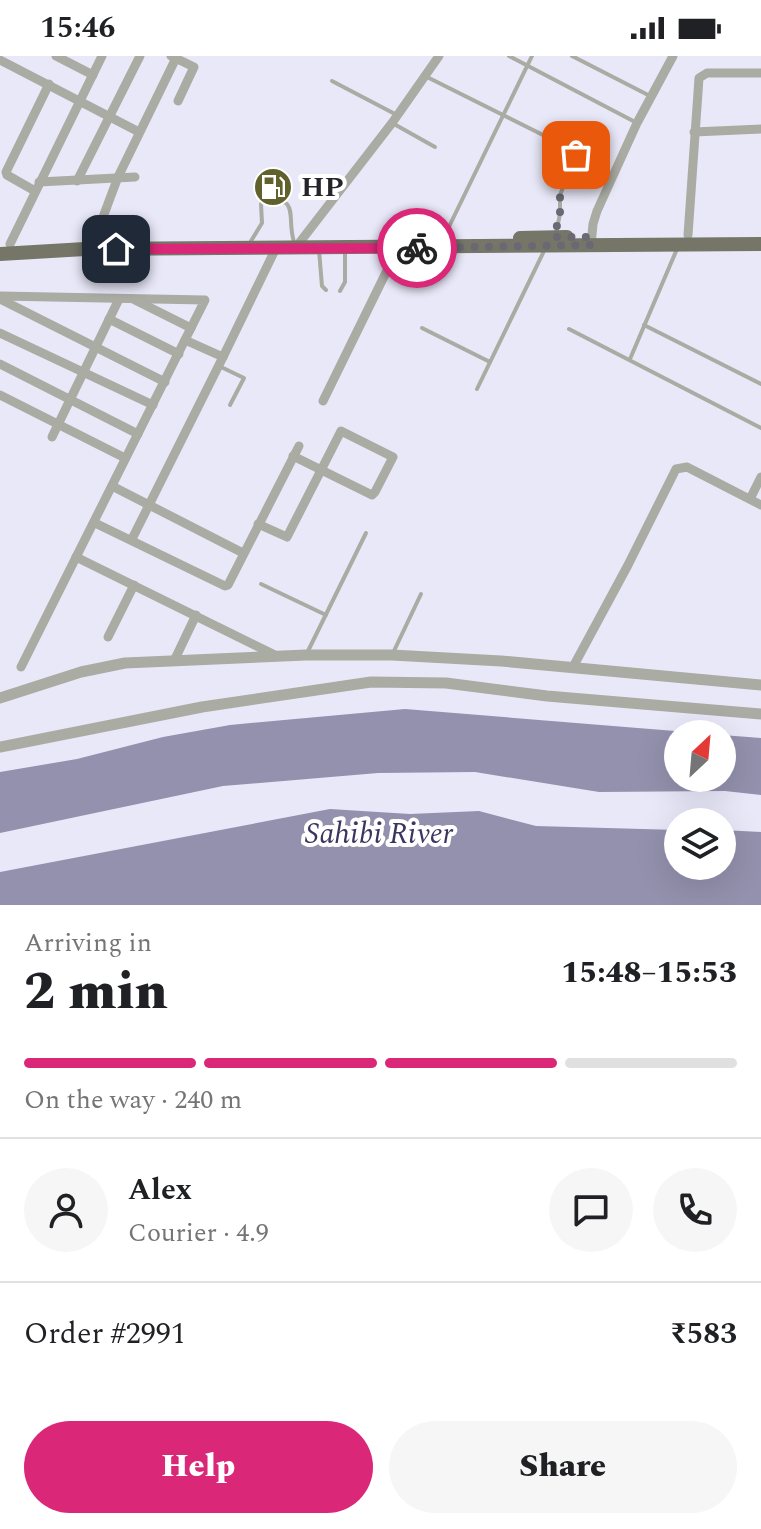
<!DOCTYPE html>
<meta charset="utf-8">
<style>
:root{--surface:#fff;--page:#f6f6f6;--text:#202124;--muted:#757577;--line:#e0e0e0;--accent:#db2777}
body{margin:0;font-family:Spectral,serif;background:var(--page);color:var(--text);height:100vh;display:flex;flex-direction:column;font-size:30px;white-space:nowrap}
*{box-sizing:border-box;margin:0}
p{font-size:26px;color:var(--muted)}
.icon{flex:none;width:44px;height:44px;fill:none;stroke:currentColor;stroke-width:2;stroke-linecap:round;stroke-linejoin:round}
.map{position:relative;height:849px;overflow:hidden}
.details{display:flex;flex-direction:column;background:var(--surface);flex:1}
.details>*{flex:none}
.needle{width:52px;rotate:26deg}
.buttons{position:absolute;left:664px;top:664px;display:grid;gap:16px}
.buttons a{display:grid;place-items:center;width:72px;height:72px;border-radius:50%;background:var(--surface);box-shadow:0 8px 32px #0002;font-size:40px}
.pin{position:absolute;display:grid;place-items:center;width:68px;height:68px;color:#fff;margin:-34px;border-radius:16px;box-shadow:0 4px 12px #0006}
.courier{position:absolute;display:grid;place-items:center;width:80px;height:80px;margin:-40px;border:6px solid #db2777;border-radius:50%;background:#fff;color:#222;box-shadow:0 2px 10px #0007}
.head em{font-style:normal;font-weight:800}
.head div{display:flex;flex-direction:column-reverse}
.head{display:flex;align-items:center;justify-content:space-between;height:136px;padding:0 24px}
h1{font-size:52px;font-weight:800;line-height:60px}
.bar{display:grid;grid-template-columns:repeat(4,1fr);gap:12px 8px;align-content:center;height:96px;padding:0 24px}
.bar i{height:10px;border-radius:6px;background:var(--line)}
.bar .active{background:var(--accent)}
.bar p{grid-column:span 4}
.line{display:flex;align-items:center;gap:20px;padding:0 24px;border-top:2px solid var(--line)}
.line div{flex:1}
.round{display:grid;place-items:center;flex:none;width:84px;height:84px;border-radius:42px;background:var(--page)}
.primary-button{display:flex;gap:16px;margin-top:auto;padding:16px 24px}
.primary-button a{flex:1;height:92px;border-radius:48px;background:var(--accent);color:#fff;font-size:32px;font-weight:800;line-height:92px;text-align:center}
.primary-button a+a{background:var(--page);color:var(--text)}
.status{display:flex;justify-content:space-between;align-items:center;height:56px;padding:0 40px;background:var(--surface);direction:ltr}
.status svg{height:22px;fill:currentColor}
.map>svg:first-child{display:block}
</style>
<div class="status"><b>15:46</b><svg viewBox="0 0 49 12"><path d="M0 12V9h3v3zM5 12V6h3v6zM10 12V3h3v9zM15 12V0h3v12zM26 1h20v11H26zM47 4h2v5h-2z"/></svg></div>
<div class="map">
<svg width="761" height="849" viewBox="0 0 761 849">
<rect width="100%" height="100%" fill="#e9e8f9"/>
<!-- water -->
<g fill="#9391ad">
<path d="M405,653L712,678H678V722H722V679L761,682V739L725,735L599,736L475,716L378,717L223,730L0,777V716L77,703L163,681L230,669Z"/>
<path d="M330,753L410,758L479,755L536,770L678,774V810H722V774L761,776V849H0V816Z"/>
</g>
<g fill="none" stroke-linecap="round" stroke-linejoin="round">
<!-- service -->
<g stroke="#aaaba3" stroke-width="4">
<path d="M509,0L637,67"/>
<path d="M572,0L652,41"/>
<path d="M427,21L575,95L576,99L560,139V158L556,177"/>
<path d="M332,25L395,58"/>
<path d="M394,68L435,91"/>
<path d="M443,183L532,0"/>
<path d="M251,185L262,167L261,148L265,142C301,142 286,161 294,186"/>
<path d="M319,194L322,230L326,234"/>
<path d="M340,235L345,226V194"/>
<path d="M644,269L761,328"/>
<path d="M422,272L490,306"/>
<path d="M569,273L761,372"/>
<path d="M630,303L677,193"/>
<path d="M221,311L244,322L230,349"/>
<path d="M477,333L544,195"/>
<path d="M261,528L326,559"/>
<path d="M307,597L366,477"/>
<path d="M393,597L421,538"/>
</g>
<!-- minor -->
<g stroke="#aaaba3" stroke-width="9">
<path d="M56,0L93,19"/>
<path d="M171,0L194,11L178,45"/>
<path d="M0,4L139,76"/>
<path d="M694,76L761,73"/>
<path d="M77,125L140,0"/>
<path d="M39,126L135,121"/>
<path d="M35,135L7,119L6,116L49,28"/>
<path d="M688,179L699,22L707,17H761"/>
<path d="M94,185L118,121L176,2"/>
<path d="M10,188L102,0"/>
<path d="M591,189L593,168L597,155L637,67L673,0"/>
<path d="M299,193L300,186L392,67L439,0"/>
<path d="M0,240L205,244L21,611"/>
<path d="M0,243L165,326"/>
<path d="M135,244L191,272"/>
<path d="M109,263L179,298"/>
<path d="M0,277L153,349"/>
<path d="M185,284L223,301L275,194"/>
<path d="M0,308L138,378"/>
<path d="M0,339L125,402"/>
<path d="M323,345L398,192"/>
<path d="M52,381L119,243"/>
<path d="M112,430L243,497"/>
<path d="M750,443L761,421"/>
<path d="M95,467L225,530L228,529L299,390"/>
<path d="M258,468L287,481L340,377L341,375L393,401L375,436L372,439C346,426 319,413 293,400"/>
<path d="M132,483L223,301"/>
<path d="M76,501L277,600"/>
<path d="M108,581L134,529"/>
<path d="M174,605L196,559"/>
<path d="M573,611L628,509L676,413L687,411L761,449"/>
</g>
<!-- tertiary -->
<g stroke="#aaaba3" stroke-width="11">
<path d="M0,642L81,616L125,607L306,599H392L501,605L761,629"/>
<path d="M0,691L202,651L371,626L446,627L547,640L761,658"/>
</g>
<!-- primary -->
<g stroke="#757668" stroke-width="14">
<path d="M520,182L567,181"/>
<path d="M0,198L85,193L761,188"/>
</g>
</g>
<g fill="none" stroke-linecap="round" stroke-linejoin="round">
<!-- done -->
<path stroke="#6a6973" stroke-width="8" stroke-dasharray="0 14.4" d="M417,192L591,189V181H554L560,158V139L576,99"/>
<!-- route -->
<path stroke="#db2777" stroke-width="10" d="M116,193L417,192"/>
</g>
<!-- icons -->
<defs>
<g id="fuel-disc" transform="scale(2)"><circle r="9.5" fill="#61612e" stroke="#fff"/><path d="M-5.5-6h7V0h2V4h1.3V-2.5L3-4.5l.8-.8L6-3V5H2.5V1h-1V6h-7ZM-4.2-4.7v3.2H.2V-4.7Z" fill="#fff"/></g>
</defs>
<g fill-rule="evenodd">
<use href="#fuel-disc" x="273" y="131"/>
</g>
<g text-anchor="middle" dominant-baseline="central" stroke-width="8" stroke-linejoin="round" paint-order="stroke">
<!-- poi labels -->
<g font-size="28" font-weight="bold" fill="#25242b" stroke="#fff" text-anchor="start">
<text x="301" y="131">HP</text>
</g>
<!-- water labels -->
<g font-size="30" font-style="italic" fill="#3c355f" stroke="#fff">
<text x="379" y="778">Sahibi River</text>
</g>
</g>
</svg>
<div class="buttons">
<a><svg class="needle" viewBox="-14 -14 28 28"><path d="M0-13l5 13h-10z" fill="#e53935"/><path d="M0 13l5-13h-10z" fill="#757577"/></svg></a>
<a><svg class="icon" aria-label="layers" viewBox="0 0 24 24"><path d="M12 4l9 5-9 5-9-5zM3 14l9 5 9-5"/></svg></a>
</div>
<div class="pin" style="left:576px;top:99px;background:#ea580c"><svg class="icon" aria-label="bag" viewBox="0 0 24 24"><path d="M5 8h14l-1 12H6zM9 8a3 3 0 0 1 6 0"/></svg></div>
<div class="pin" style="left:116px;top:193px;background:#1f2937"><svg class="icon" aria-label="home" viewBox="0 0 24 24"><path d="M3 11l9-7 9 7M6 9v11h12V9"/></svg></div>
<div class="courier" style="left:417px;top:192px"><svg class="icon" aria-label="bike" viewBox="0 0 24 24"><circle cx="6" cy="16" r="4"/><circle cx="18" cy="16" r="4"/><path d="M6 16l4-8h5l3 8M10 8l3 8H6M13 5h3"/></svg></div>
</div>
<section class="details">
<div class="head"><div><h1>2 min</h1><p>Arriving in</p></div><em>15:48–15:53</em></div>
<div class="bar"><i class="active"></i><i class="active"></i><i class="active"></i><i></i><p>On the way · 240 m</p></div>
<div class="line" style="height:144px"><a class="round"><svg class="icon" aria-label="person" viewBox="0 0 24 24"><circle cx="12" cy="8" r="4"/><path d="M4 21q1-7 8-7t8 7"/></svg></a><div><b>Alex</b><p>Courier · 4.9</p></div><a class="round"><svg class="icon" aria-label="chat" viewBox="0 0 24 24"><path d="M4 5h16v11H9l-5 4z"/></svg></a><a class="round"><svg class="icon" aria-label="phone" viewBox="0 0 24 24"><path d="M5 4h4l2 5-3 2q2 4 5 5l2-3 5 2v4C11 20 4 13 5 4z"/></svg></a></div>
<div class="line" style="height:104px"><div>Order #2991</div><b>₹583</b></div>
<div class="primary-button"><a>Help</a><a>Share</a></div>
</section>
